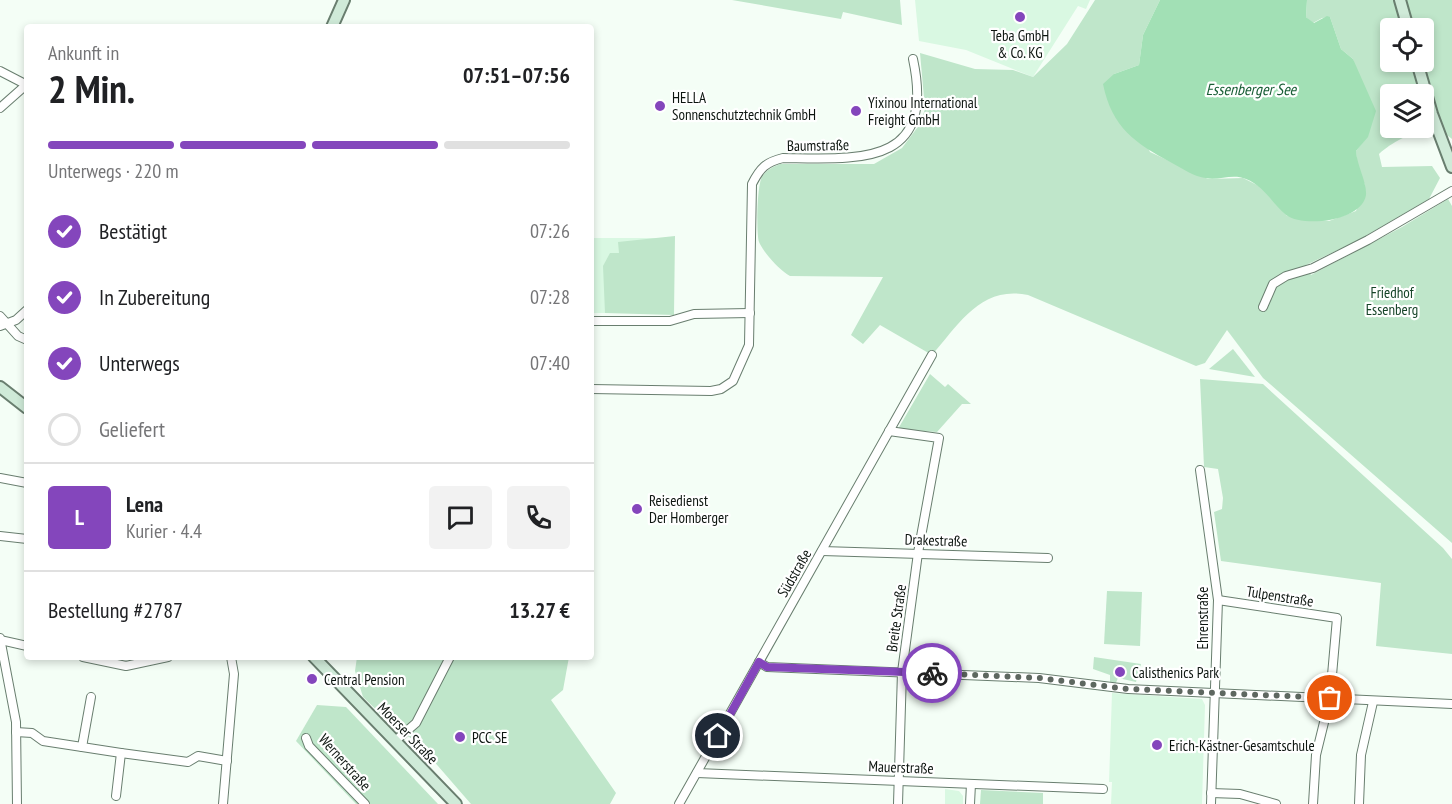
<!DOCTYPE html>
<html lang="de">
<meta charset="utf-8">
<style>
:root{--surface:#fff;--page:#f2f2f2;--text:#202124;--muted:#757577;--line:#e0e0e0;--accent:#8446bc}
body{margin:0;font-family:"PT Sans Narrow",sans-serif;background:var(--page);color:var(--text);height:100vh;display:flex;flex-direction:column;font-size:22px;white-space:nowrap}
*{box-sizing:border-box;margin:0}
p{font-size:20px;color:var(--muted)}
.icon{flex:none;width:33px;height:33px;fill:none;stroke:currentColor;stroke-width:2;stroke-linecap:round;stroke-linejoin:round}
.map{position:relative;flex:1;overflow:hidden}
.details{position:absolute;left:24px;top:24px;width:570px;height:636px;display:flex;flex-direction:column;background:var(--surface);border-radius:6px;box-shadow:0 3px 9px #0003}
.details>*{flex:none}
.buttons{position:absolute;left:1380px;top:18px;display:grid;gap:12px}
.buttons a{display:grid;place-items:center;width:54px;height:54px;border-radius:6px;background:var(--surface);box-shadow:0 3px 9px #0003;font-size:30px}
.pin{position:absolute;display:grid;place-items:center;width:51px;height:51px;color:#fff;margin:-26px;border:3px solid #fff;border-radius:50%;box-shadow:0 2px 6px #0007}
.courier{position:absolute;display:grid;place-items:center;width:60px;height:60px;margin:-30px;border:4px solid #8446bc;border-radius:50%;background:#fff;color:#222;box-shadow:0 2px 8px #0007}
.headline em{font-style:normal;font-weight:700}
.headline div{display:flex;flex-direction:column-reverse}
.headline{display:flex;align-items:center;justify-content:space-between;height:102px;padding:0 24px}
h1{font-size:39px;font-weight:700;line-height:45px}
.bar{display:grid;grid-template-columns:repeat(4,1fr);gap:9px 6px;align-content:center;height:72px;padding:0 24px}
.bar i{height:8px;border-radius:4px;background:var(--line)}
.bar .current{background:var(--accent)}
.bar p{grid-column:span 4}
.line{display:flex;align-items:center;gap:15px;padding:0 24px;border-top:2px solid var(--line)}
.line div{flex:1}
.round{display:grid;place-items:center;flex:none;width:63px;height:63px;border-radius:6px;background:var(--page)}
ol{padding:0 24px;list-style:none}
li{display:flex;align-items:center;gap:18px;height:66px}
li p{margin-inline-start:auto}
li .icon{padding:6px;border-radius:50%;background:var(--accent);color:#fff;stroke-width:4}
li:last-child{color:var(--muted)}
li i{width:33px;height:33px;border:3px solid var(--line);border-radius:50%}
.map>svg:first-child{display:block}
</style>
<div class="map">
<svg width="1452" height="804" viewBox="0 0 1452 804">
<rect width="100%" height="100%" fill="#f4fef6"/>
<!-- built -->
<g fill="#d9f8e2">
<path d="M915,0H1090L1086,9L1078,6L1033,77L966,50L919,41Z"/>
<path d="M591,238H672L673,313H591Z"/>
<path d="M1112,693L1202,699L1205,705L1202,804H1111L1112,782H1109Z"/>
<path d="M945,789L959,791L963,796V804H945Z"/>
</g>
<!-- green -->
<g fill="#bfe6ca" fill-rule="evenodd">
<path d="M732,0H900L902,25L843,12L841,19Z"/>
<path d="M1095,0H1160L1143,35L1139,65L1114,74L1150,152L1208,179L1243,178L1261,187L1287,216L1329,221L1356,211L1365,185L1357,168L1356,151L1367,137L1353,59L1341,49L1330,17L1322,18L1313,23L1306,17L1307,0H1452V139C1431,120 1397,138 1379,154L1382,167L1432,166L1440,178L1429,199L1357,241L1306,265L1311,275L1402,227L1448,199L1452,206V543L1263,378L1227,330L1205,363L1196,366L1028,295C981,285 959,324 932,355L880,325L863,344L851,335L883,277L790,276C779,270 764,253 759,242C756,233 757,185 762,177C766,170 773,167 780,164H874L902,148L920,124L925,109L920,53L975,69L1013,70L1033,77L1067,44ZM1390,28H1424V62H1390ZM1390,94H1424V128H1390Z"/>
<path d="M675,236L674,315L605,313L603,266L610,253H619L618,242Z"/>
<path d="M1233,349L1255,377L1209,369Z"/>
<path d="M930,374L945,387L948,384L971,404H962L937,432L898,429Z"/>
<path d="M1200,379L1263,384L1443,548L1452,559V654L1376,646L1381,583L1221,561L1214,512L1222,509L1223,498L1218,469L1204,467Z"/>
<path d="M1107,591L1142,592L1140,646L1104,644Z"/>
<path d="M357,657H569L563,690L551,700L616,793L610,804H471L418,743L393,726L363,697L355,671Z"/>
<path d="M1094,657L1141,664L1136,682L1118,678L1115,685H1110V675L1093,669Z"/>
<path d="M317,705L346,707L438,804H356L296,741Z"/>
<path d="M981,790L1043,793V804H980Z"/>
</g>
<!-- water -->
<path fill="#a2e0b5" d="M1160,0H1307L1306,17L1314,23L1327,16L1330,17L1341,49L1353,59L1376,111L1368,137L1356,151C1357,166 1367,182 1366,195C1362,221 1304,228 1286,215C1272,203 1264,186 1246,179C1232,173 1219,181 1205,178C1193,176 1183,169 1172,163C1135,143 1112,128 1103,84L1114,74L1139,65L1143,35Z"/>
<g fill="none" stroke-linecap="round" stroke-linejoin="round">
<!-- street casing -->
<g stroke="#697e6f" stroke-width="10">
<g id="street">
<path d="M0,71L27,85"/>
<path d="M0,108L26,85"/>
<path d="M1263,307L1273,284L1286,276L1313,268L1368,240L1452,191"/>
<path d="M0,316L18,336L27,340"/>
<path d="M591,321H670L694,314L750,313"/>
<path d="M0,326L16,320L27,310"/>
<path d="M591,389L711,391L721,389L733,381L749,345L752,184C760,168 766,162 783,158C860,159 936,167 913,59"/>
<path d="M889,431L939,438L918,553L902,672L898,804"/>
<path d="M1200,470L1218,600L1211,804"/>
<path d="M0,478L27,483"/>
<path d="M0,536L27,539"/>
<path d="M822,551L1048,558"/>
<path d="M1218,600L1337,618L1330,698L1316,755L1313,804"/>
<path d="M0,638L16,722L17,804"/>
<path d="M0,640L27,646"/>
<path d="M83,657L126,666L168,657"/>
<path d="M759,662L767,667L1039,678L1128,689L1452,704"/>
<path d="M16,732L32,733L43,741L121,753L188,762L198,756L227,761"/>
<path d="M306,738L309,746L365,804"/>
<path d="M395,741L416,723L450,657"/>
<path d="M82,747L91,697"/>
<path d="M697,773L1103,789"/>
<path d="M1211,793L1240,794L1276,804"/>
<path d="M116,796L121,753"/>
<path d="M223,804L234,674L231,657"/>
<path d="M679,804L932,355"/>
<path d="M970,804L971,784"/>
<path d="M1359,804L1361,755L1373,702"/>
</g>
</g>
<!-- secondary casing -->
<g stroke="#697e6f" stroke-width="14">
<g id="secondary">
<path d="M1400,0L1408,28"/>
<path d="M332,27L344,0"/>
<path d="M1417,62L1432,114L1452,167"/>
<path d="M0,387L27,408"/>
<path d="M314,657L456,804"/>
</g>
</g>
<!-- street -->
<use href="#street" stroke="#fff" stroke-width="8"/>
<!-- secondary -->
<use href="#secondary" stroke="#cfead8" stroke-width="10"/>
</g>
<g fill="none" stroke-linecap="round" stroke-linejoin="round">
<!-- done -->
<path stroke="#5e6760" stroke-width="6" stroke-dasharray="0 10.8" d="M932,673L1039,678L1128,689L1330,698"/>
<!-- route -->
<path stroke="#8446bc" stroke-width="8" d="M718,736L759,662L767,667L932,673"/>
</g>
<!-- markers -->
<g fill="#8446bc" stroke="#fff" stroke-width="2">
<circle cx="1020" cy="17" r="6"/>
<circle cx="660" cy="106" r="6"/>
<circle cx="856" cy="111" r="6"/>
<circle cx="637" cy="509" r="6"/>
<circle cx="1120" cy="672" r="6"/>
<circle cx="312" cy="679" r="6"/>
<circle cx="460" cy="737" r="6"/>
<circle cx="1157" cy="745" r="6"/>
</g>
<g text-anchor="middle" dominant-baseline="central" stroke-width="4.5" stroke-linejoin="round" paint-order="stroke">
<!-- poi labels -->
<g font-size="15" fill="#0d1510" stroke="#fff" text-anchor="start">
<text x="1020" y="35" text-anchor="middle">Teba GmbH<tspan x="1020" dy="17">&amp; Co. KG</tspan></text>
<text x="672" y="97">HELLA<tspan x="672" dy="17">Sonnenschutztechnik GmbH</tspan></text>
<text x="868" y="102">Yixinou International<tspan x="868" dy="17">Freight GmbH</tspan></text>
<text x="649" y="500">Reisedienst<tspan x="649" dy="17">Der Homberger</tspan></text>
<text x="1132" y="672">Calisthenics Park</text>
<text x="324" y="679">Central Pension</text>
<text x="472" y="737">PCC SE</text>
<text x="1169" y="745">Erich-Kästner-Gesamtschule</text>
</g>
<!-- street labels -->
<g font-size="15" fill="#0d1510" stroke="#fff">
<text transform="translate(818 145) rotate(-1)">Baumstraße</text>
<text transform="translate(936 540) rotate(2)">Drakestraße</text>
<text transform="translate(794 573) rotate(-60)">Südstraße</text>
<text transform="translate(1280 596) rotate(9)">Tulpenstraße</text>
<text transform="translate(896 618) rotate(-82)">Breite Straße</text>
<text transform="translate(1202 618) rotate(-90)">Ehrenstraße</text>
<text transform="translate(408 733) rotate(46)">Moerser Straße</text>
<text transform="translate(345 762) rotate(48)">Wernerstraße</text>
<text transform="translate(901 767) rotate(2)">Mauerstraße</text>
</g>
<!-- park labels -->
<g font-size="15" fill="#164428" stroke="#fff">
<text x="1392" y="292">Friedhof<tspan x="1392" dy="17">Essenberg</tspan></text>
</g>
<!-- water labels -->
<g font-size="16" font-style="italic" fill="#195e36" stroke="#fff">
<text x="1251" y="89">Essenberger See</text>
</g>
</g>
</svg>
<div class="buttons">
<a><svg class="icon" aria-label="locate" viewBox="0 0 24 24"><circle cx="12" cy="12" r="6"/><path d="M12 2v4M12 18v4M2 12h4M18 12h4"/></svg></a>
<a><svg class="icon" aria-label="layers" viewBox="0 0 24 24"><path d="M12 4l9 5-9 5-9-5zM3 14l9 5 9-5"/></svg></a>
</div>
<div class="pin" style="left:1330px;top:698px;background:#ea580c"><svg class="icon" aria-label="bag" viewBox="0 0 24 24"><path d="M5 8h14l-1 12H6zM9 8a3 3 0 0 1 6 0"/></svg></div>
<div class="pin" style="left:718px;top:736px;background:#1f2937"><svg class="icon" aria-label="home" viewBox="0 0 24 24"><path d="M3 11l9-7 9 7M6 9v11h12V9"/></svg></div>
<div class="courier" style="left:932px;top:673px"><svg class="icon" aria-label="bike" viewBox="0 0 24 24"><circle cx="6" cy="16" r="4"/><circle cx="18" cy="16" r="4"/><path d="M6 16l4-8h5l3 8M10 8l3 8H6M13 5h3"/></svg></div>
<section class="details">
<div class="headline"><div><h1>2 Min.</h1><p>Ankunft in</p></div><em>07:51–07:56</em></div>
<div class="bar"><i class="current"></i><i class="current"></i><i class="current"></i><i></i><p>Unterwegs · 220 m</p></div>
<ol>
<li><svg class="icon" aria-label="check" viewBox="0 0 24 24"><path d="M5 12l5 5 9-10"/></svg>Bestätigt<p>07:26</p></li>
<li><svg class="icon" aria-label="check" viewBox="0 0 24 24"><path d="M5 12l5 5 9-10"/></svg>In Zubereitung<p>07:28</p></li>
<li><svg class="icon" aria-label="check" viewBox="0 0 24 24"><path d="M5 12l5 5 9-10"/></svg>Unterwegs<p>07:40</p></li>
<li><i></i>Geliefert</li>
</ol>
<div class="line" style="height:108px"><b class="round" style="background:var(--accent);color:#fff">L</b><div><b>Lena</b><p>Kurier · 4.4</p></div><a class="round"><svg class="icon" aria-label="chat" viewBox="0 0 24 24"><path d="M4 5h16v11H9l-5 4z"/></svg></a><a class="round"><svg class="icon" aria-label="phone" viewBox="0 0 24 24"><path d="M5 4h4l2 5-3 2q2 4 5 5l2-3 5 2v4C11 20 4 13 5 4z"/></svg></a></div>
<div class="line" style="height:78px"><div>Bestellung #2787</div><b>13.27 €</b></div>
</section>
</div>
